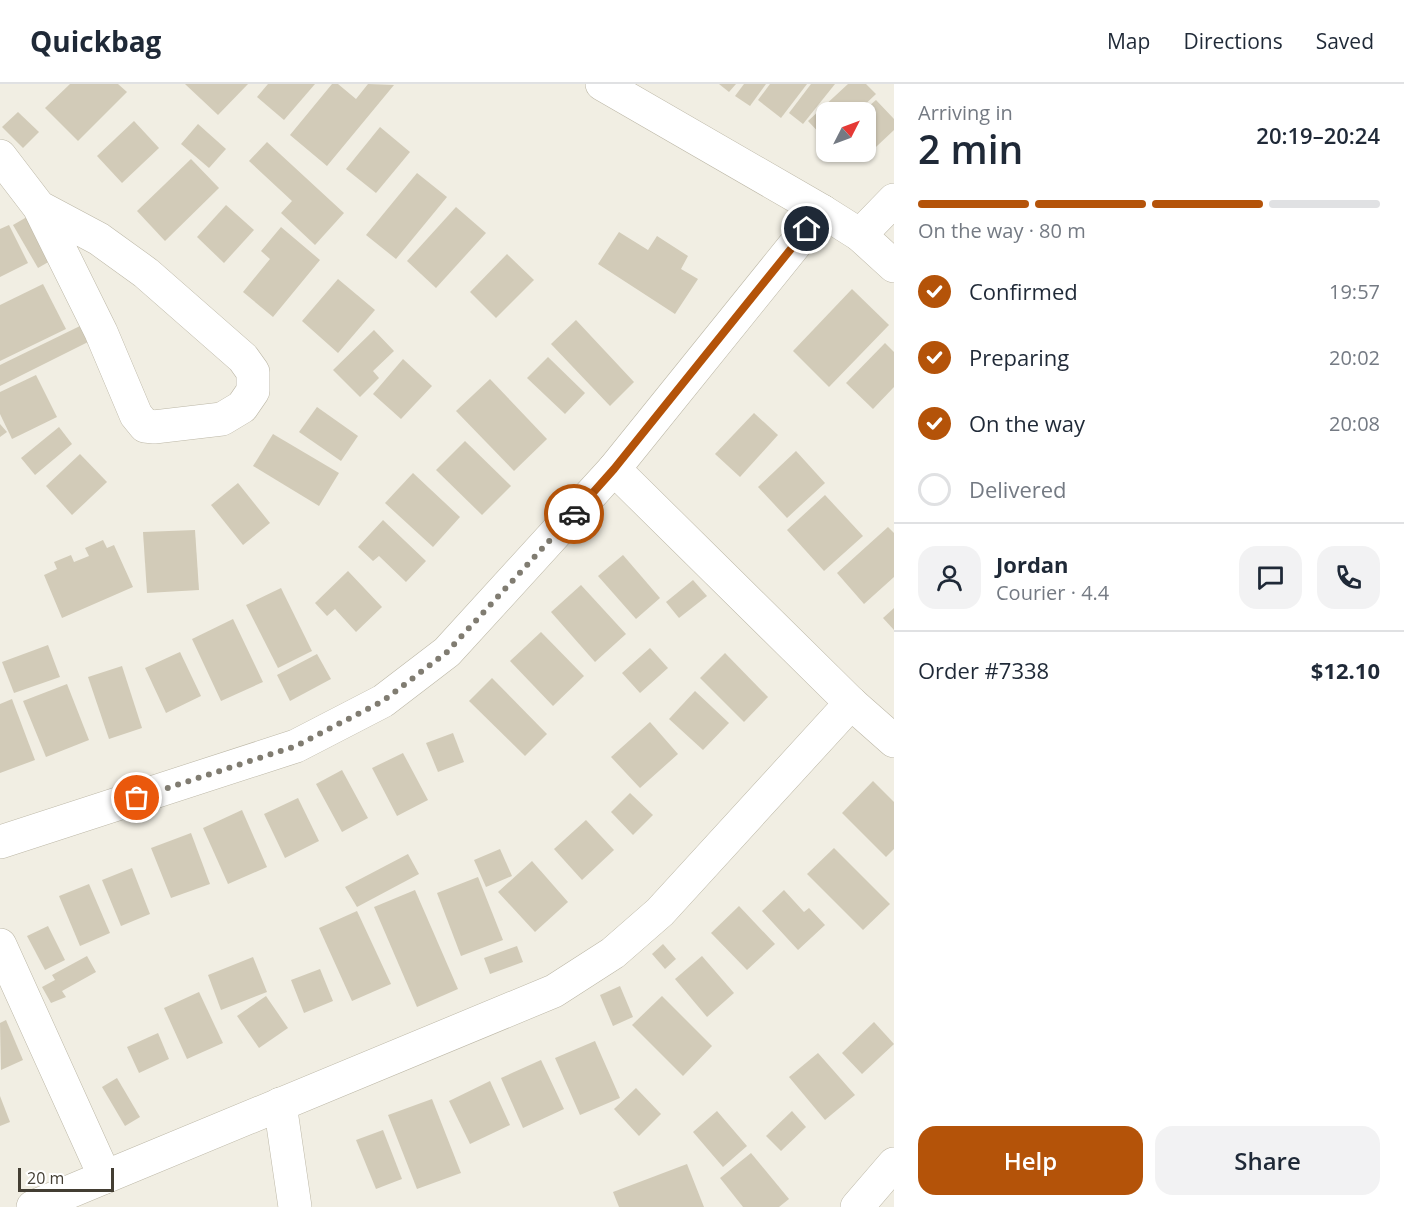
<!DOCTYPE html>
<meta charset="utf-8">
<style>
:root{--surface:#fff;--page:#f2f2f3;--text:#1f2937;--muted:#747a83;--line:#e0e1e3;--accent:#b45309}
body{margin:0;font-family:"Open Sans",sans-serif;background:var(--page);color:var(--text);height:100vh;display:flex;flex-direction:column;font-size:22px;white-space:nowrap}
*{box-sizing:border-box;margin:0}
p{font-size:20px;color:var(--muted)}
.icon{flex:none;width:33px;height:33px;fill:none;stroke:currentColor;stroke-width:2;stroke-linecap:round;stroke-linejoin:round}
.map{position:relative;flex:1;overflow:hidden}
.side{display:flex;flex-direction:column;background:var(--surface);width:510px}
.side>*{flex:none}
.needle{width:39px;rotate:48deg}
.fabs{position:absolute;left:816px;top:18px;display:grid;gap:12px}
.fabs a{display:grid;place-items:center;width:60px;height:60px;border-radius:12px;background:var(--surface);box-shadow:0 2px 4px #0004;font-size:30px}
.scale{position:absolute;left:18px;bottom:15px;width:96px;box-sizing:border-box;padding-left:6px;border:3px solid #433e33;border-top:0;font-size:16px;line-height:21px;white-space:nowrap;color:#433e33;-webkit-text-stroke:4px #fff;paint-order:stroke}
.pin{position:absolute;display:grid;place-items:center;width:51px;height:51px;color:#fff;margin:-26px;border:3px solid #fff;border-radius:50%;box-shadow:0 2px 6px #0007}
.courier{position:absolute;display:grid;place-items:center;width:60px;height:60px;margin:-30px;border:4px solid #b45309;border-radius:50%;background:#fff;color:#222;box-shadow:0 2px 8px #0007}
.headline em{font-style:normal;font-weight:600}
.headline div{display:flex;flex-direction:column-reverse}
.headline{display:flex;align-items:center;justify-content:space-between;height:102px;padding:0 24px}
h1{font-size:39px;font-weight:600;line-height:45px}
.bar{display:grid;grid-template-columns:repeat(4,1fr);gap:9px 6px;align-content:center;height:72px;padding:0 24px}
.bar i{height:8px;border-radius:4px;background:var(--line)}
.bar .current{background:var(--accent)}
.bar p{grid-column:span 4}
.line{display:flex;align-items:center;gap:15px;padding:0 24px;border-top:2px solid var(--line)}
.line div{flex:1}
.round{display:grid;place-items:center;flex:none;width:63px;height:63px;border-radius:18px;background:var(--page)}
ol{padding:0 24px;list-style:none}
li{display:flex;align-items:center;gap:18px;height:66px}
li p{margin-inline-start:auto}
li .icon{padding:6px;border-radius:50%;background:var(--accent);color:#fff;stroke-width:4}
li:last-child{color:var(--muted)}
li i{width:33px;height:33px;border:3px solid var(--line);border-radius:50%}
.cta{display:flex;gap:12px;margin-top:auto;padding:12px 24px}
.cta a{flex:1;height:69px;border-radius:18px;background:var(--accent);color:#fff;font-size:24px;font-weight:600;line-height:69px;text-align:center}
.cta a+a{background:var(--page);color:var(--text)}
header{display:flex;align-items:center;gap:36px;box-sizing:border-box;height:84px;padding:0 30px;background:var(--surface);border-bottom:2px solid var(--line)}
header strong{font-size:28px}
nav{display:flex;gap:33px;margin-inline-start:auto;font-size:21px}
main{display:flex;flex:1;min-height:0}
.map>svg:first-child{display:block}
</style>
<header>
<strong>Quickbag</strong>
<nav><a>Map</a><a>Directions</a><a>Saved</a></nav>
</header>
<main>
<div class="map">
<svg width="894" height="1123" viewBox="0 0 894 1123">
<rect width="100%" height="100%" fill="#f1eee3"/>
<!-- building -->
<g fill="#d2cbb8">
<path d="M70,0H118L127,8L78,57L45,24Z"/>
<path d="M185,0H248L218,31Z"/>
<path d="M268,0H315L284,36L257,13Z"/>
<path d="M332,0H338L356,15L368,0L394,1L327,82L290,51Z"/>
<path d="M719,0H736L729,8Z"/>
<path d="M744,0H766L750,22L735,12Z"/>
<path d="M770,0H807L781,34L758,16Z"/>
<path d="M811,0H835L803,40L789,29Z"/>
<path d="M848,0H866L876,10L857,28H826V56L808,37Z"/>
<path d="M876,16L894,35V46L860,78L850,68H866V28H862Z"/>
<path d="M18,28L39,48L23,64L2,43Z"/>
<path d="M134,37L159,64L122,99L97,72Z"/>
<path d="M198,40L226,65L209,84L181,60Z"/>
<path d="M380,43L410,68L376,109L346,85Z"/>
<path d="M267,58L344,129L315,161L281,129L292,117L249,77Z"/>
<path d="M191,75L219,104L165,157L137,127Z"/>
<path d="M417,89L447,113L396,175L366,151Z"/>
<path d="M226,121L254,146L224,179L197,153Z"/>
<path d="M456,123L486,149L436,204L407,177Z"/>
<path d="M32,130L57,173L38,184L13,141Z"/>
<path d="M9,141L28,179L0,193V145Z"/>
<path d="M281,143L320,176L273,233L243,208L270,175L261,167Z"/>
<path d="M619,148L648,166L657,152L688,172L681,185L698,195L675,230L598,180Z"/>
<path d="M507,170L534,196L496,234L470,208Z"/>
<path d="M338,195L375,226L338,269L302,237Z"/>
<path d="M43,200L66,245L0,277V221Z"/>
<path d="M852,205L889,241L829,303L793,267Z"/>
<path d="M576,236L634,298L610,322L551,260Z"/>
<path d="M80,242L88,258L0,302V281Z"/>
<path d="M374,246L394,267L373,287L379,294L360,313L333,286Z"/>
<path d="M885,259L894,268V303L873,325L846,299Z"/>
<path d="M548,273L585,309L565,330L527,294Z"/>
<path d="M403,275L432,302L401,335L373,310Z"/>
<path d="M36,291L57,333L12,355L0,330V308Z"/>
<path d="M490,295L547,355L514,387L456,327Z"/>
<path d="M317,323L358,352L341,377L299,348Z"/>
<path d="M754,329L778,351L740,393L715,370Z"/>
<path d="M0,340L7,348L0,353Z"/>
<path d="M59,343L72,360L35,391L21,374Z"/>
<path d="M273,350L339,389L319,422L253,382Z"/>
<path d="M465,357L511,402L482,431L436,386Z"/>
<path d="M796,367L825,399L787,434L758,403Z"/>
<path d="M80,370L107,398L72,431L46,402Z"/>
<path d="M413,389L460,433L433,463L385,419Z"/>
<path d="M238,399L270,439L243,461L211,421Z"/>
<path d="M825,411L863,452L824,487L787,446Z"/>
<path d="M383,436L426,477L406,498L379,472L373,477L358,463Z"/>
<path d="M888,443L894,449V493L864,520L837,489Z"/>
<path d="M195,446L199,506L147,509L143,448Z"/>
<path d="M103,456L107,464L114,461L133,503L62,534L44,491L57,485L54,478L71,471L74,478L89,472L85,464Z"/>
<path d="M623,471L660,514L636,535L598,492Z"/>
<path d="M348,487L382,523L356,548L335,525L327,532L315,519Z"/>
<path d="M693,496L707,512L679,534L666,518Z"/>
<path d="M581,501L626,550L595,578L551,528Z"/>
<path d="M281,504L312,567L278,584L246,521Z"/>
<path d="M894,524V546L883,534Z"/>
<path d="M233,535L263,598L221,617L192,555Z"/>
<path d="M541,548L584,592L553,622L510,577Z"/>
<path d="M48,561L60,593L14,609L2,578Z"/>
<path d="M650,564L668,584L640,609L622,589Z"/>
<path d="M180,568L201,612L166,629L145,584Z"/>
<path d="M725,569L768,613L744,638L700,594Z"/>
<path d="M317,570L331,595L290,617L277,591Z"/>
<path d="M122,582L142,644L109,655L88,593Z"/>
<path d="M492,594L547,650L525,672L469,617Z"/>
<path d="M67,600L89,656L46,673L23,617Z"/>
<path d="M695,607L729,639L703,666L669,635Z"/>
<path d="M12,615L35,676L0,689V620Z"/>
<path d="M650,638L678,670L640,704L611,673Z"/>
<path d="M453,649L464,678L438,688L426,659Z"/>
<path d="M403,669L428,716L397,732L372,684Z"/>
<path d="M342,686L368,734L342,748L316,700Z"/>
<path d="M873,697L894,718V765L886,773L842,729Z"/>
<path d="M630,709L653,731L633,751L611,728Z"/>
<path d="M298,714L319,757L285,774L264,730Z"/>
<path d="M242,726L267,783L228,800L203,744Z"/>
<path d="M586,736L614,766L582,796L554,765Z"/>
<path d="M191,749L210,800L171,814L151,764Z"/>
<path d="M834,764L890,820L863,846L807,790Z"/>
<path d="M500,765L512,792L486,803L474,776Z"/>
<path d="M408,770L419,790L357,823L345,803Z"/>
<path d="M532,777L568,818L535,848L498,808Z"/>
<path d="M132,784L150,830L121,842L102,796Z"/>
<path d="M478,793L503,856L461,872L437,809Z"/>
<path d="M89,800L110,849L80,862L59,812Z"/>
<path d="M415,806L458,905L417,923L374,823Z"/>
<path d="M784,806L804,828L809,824L825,841L798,866L762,827Z"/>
<path d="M739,822L775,860L747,886L711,849Z"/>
<path d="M357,827L391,900L352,917L319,844Z"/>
<path d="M48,842L65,876L45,886L27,852Z"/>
<path d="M663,860L676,875L665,885L652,870Z"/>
<path d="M517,862L523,878L490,890L484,874Z"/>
<path d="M87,872L96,888L62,907L66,913L51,919L42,903L55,896L52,891Z"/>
<path d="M702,872L734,909L707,933L675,895Z"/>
<path d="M253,873L267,908L221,926L208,891Z"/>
<path d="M320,885L333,917L304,929L291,896Z"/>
<path d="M620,902L633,933L613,942L600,911Z"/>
<path d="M199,908L223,959L187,975L164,924Z"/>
<path d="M266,912L288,944L259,964L237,932Z"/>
<path d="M662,912L712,962L683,992L632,941Z"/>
<path d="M6,936L23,976L1,986L0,939Z"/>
<path d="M874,938L894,960L862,990L842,969Z"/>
<path d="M158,949L169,975L139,989L127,963Z"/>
<path d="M595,957L620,1014L580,1031L555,974Z"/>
<path d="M818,969L855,1011L825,1036L789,993Z"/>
<path d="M541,976L564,1025L523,1044L501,994Z"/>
<path d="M117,994L140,1033L125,1042L102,1003Z"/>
<path d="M490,997L510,1041L470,1060L449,1017Z"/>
<path d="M636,1004L661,1030L639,1052L614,1025Z"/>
<path d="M0,1012L10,1038L0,1042Z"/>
<path d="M432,1015L461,1089L417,1105L388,1031Z"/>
<path d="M717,1027L747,1062L723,1083L693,1048Z"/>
<path d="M792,1027L806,1043L781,1067L766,1052Z"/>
<path d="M383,1046L402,1095L376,1105L356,1056Z"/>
<path d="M751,1069L789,1115L779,1123H743L720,1094Z"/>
<path d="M687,1080L704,1123H619L613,1108Z"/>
</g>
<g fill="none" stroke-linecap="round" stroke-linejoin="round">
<!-- minor casing -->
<g stroke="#bcb7a6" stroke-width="34">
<g id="minor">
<path d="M602,0L822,127L860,151L894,182"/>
<path d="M0,72L39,123L101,248L136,331L145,342L154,343L222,335L242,323L253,307V288L243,274L146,189L99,155L39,123"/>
<path d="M860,151L894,116"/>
<path d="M614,385L851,619L894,657"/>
<path d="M0,758L296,662L383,617L447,568L614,385L822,127"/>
<path d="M0,861L105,1093L33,1123"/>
<path d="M280,1020L295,1123"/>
<path d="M105,1093L554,907L613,869L660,828L851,619"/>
<path d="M857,1123L894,1080"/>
</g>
</g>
<!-- minor -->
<use href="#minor" stroke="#fff" stroke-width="33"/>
</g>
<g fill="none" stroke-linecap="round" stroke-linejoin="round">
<!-- done -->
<path stroke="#807c71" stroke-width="6" stroke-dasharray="0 10.8" d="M137,714L296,662L383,617L447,568L574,430"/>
<!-- route -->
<path stroke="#b45309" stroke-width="8" d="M574,430L614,385L807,145"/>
</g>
</svg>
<div class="fabs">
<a><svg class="needle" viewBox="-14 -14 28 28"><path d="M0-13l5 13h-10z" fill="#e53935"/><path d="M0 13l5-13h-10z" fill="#747a83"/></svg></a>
</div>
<div class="scale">20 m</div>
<div class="pin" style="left:137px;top:714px;background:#ea580c"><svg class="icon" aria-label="bag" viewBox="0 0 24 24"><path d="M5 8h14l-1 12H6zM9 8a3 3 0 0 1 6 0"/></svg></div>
<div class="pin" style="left:807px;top:145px;background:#1f2937"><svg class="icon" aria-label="home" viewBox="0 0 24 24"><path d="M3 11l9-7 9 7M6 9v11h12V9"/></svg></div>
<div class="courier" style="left:574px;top:430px"><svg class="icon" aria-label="car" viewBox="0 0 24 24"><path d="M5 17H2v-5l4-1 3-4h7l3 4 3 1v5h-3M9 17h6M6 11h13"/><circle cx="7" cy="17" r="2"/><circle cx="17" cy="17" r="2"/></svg></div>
</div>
<section class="side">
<div class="headline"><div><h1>2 min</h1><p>Arriving in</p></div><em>20:19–20:24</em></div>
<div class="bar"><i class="current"></i><i class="current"></i><i class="current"></i><i></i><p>On the way · 80 m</p></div>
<ol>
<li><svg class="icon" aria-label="check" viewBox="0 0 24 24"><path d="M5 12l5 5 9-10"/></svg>Confirmed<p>19:57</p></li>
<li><svg class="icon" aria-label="check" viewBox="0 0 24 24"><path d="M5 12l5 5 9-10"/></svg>Preparing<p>20:02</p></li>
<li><svg class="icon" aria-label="check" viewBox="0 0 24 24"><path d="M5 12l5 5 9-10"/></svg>On the way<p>20:08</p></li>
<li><i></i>Delivered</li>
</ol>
<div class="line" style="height:108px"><a class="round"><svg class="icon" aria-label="person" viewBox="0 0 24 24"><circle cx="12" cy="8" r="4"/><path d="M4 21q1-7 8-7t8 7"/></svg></a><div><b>Jordan</b><p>Courier · 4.4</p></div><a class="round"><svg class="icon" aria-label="chat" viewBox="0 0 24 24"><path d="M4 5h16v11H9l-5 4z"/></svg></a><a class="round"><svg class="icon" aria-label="phone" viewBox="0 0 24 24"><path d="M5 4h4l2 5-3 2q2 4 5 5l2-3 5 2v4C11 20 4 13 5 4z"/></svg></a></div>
<div class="line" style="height:78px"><div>Order #7338</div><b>$12.10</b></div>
<div class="cta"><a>Help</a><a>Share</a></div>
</section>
</main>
